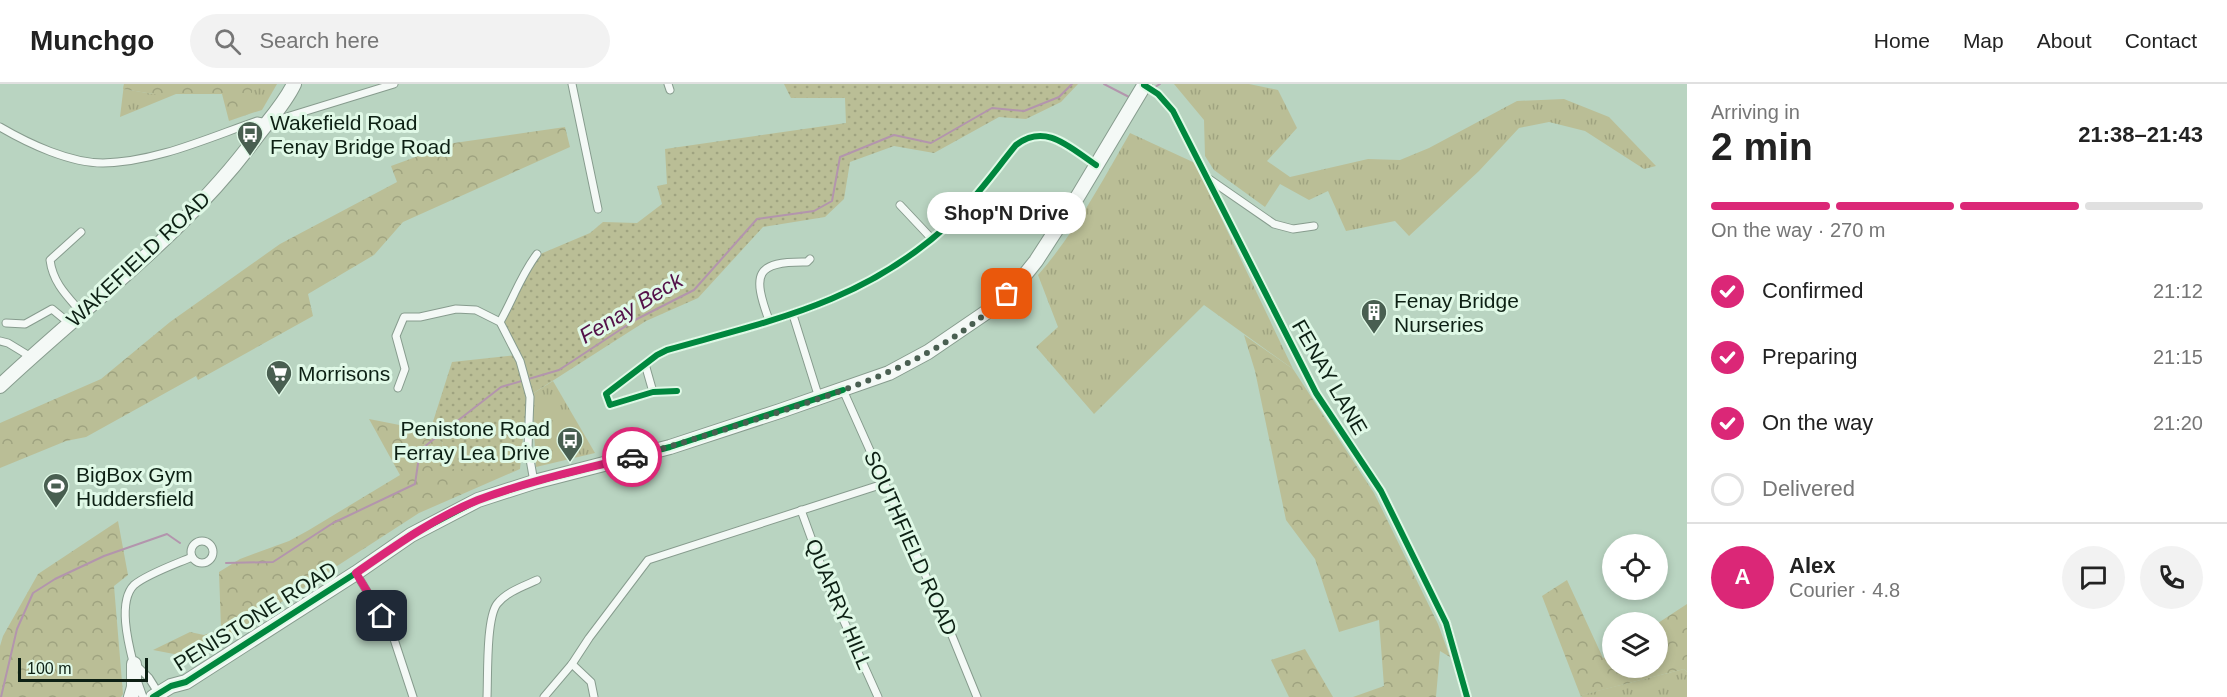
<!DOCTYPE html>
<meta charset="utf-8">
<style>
:root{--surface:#fff;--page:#f2f2f2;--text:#222;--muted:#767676;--line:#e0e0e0;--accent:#db2777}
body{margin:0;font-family:Arial,sans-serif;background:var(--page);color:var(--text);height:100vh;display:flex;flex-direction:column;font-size:22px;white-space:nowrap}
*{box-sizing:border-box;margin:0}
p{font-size:20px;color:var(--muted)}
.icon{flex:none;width:33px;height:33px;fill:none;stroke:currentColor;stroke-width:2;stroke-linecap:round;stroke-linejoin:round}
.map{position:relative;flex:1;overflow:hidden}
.drawer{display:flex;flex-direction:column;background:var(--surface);width:540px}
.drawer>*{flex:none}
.tools{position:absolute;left:1602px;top:450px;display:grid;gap:12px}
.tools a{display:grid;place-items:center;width:66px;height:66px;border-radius:50%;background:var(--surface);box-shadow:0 3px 9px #0003;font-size:30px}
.scale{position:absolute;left:18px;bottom:15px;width:130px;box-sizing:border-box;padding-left:6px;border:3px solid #0d2014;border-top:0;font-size:16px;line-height:21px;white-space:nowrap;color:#0d2014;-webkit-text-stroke:4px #e0f9e7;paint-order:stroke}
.pin{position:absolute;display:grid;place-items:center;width:51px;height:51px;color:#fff;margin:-26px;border-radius:12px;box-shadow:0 3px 9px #0006}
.courier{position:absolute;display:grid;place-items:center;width:60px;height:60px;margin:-30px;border:4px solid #db2777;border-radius:50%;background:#fff;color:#222;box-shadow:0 2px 8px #0007}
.bubble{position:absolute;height:42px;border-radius:21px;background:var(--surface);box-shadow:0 3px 9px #0003;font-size:20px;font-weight:700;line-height:42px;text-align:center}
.head em{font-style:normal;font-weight:700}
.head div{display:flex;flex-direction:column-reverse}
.head{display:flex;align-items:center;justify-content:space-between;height:102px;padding:0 24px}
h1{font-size:39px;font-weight:700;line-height:45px}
.bar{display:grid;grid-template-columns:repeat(4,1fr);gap:9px 6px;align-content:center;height:72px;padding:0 24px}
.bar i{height:8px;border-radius:4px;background:var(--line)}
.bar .active{background:var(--accent)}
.bar p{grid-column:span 4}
.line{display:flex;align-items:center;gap:15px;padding:0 24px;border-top:2px solid var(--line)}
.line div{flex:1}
.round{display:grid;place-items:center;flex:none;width:63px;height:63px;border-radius:32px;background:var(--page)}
ol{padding:0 24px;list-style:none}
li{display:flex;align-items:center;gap:18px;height:66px}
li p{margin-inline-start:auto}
li .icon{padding:6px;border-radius:50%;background:var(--accent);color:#fff;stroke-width:4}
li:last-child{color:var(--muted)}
li i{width:33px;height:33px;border:3px solid var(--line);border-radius:50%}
header{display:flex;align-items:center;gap:36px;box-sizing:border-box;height:84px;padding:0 30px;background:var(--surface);border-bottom:2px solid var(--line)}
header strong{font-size:28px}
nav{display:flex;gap:33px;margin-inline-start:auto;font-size:21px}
.search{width:420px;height:54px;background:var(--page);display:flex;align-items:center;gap:15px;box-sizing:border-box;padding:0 21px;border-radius:33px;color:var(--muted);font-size:22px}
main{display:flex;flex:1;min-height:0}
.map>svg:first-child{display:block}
</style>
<header>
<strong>Munchgo</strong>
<div class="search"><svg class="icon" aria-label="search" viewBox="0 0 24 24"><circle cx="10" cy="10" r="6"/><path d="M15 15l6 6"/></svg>Search here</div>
<nav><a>Home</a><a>Map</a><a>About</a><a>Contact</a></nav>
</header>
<main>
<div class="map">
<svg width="1687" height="613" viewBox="0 0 1687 613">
<defs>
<pattern id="grass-tufts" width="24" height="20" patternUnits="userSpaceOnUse" patternTransform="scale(1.5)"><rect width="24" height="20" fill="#babe96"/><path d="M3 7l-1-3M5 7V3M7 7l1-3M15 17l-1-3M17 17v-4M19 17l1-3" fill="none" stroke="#9fa380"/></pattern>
<pattern id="forest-crowns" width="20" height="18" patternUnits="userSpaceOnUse" patternTransform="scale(1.5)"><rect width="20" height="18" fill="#babe96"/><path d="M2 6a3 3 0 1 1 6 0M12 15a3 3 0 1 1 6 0" fill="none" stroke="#9fa380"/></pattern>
<pattern id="park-dots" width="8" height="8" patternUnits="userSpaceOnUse" patternTransform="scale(1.5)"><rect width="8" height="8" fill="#babe96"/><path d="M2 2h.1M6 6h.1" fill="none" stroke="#9fa380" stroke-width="1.8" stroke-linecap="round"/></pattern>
</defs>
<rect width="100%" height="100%" fill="#b9d4c1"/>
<!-- grass -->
<g fill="url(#grass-tufts)">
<path d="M124,0V5L153,10H176L120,33Z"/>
<path d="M252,0H277L262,26L252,29Z"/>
<path d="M1174,0H1249L1278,6L1297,44L1267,77L1290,93L1368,75L1400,76L1429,64L1517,17L1564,15L1609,33L1656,82L1644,85L1585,47L1549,38L1519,44L1479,87L1409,152L1395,137L1346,147L1328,107L1309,116L1280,100L1265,123L1214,86L1205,72L1204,36Z"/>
<path d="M1130,49L1195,79L1293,285L1204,221L1094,330L1036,263L1058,243L1038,191C1075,149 1102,97 1130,49Z"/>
<path d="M553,297L595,369L536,383L532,310Z"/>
<path d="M1684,585L1687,588V613H1582L1581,611Z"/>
</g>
<!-- forest -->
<g fill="url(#forest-crowns)">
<path d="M124,0H252V29L229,37L222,10H153L123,5Z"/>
<path d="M565,43L570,63L403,138L374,171L308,210L313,232L198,296L196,292L86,353L66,357L0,384V339L101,295L170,238L280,160L397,98L391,82L454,59Z"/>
<path d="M1244,251L1293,285L1374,409L1438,540L1450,573L1440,567L1436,613H1353L1384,602L1379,536L1339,548L1315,475L1286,436L1255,287Z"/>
<path d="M369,335L430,347L443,359L437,385H520L419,429L195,574L153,566L190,548L204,551L221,545L219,488L240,475L289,457L309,446L400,391Z"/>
<path d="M118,437L128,491L114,502L123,610L121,613H0V562L3,552L38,490Z"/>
<path d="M1567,496L1603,574L1612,568V584H1658V539L1687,520V588L1684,585L1582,611L1581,613L1542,512Z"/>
<path d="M1305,565L1333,613H1289L1271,576Z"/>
</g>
<!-- park -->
<g fill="url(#park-dots)">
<path d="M784,0H1078L1061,18L1026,35L999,33L934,69L894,62L850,78L844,115L825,133L763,143L698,214L646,237L532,310L503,238L538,171L590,149L603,138L637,139L662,120L657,102L667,100L665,65L846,39L845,14H791Z"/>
<path d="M516,271L527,314L520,385H436L443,359L430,347L452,278Z"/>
</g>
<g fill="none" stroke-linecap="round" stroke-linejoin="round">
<!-- stream -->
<g stroke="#b395ad" stroke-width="2">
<path d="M1104,0L1131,14"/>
<path d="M1152,5L1160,0"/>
<path d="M226,479L273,478L333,439L415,400L420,366L501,303L559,286L635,236L694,206L757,135L814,127L832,117L840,73L894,51L931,59L992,24L1024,27L1059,13L1072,0"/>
<path d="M1,613L17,545L33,509L55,495L104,472L167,450L180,459"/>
</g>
<!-- street casing -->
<g stroke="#879c8e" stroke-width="9">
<g id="street">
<path d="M572,0L598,125"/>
<path d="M668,0L670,6"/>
<path d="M1144,1L1158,10L1173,27L1316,309L1381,407L1446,539L1467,613"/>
<path d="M0,43C29,60 70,79 103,79C156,78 208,54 257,37L267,39L394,0"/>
<path d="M1209,95L1274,140L1293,145L1314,142"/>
<path d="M900,121L932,155"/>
<path d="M81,148L50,176C53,199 67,212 81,228"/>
<path d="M793,231L819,314"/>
<path d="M769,236C752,190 755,177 807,178L810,175"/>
<path d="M500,238C513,215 521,191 537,170"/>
<path d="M6,239L25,240L52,225L69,239"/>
<path d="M0,257L8,259L31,273"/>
<path d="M645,280L653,308"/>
<path d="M398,304L405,285L396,252L404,233H420L456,225L476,226L500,238L520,277L530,313L528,364L534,398"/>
<path d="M843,306L946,537L977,613"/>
<path d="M677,307L653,308L610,321L606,310L657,271L667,266C773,236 864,218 948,141C973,118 994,88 1016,61C1046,38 1070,64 1096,81"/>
<path d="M801,426L830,506L878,613"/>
<circle cx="202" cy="468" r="11"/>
<path d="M356,489L392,549L413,613"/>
<path d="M572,580L591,598L594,613"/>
<path d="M136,581L149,594L159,610"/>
<path d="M134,582C129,562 117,518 134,501C147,490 176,480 192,473"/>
<path d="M138,599L143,613"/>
<path d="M487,613C488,592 486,535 497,520C506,508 524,502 537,496"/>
<path d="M544,613L572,580L589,554L648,476L883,400"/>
</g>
</g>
<!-- highway casing -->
<g stroke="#879c8e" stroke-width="16">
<g id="highway">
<path d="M0,302C87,220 186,149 257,52C270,35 285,19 294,0"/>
<path d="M131,613L134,603V580"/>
<path d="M153,613L171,602L186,598L356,489L411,451L478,416L534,398L670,363L780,327L889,289L928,268L994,223L1020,197L1036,177L1078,112L1145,0"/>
</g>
</g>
<!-- street -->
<use href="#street" stroke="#f4f9f6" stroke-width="7"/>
<!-- highway -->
<use href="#highway" stroke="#f4f9f6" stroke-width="14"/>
<!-- cycleway casing -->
<g stroke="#e0f9e7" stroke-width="10">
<g id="cycleway">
<path d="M1144,1L1158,10L1173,27L1316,309L1381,407L1446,539L1467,613"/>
<path d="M677,307L653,308L610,321L606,310L657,271L667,266C773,236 864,218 948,141C973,118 994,88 1016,61C1046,38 1070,64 1096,81"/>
<path d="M153,613L171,602L186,598L356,489L411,451L478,416L534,398L670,363L843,306"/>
</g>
</g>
<!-- cycleway -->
<use href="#cycleway" stroke="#00873e" stroke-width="6"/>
</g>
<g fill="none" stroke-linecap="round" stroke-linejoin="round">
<!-- done -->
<path stroke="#495f51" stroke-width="6" stroke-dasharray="0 10.8" d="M632,373C677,361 720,347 764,333C850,305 942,276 1007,210"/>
<!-- route -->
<path stroke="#db2777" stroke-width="8" d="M382,532L356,489C395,462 434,434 478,416C528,397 581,386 632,373"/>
</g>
<!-- icons -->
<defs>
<g id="bus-pin" transform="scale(1.35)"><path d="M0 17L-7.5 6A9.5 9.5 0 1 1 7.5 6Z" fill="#495f51" stroke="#e0f9e7"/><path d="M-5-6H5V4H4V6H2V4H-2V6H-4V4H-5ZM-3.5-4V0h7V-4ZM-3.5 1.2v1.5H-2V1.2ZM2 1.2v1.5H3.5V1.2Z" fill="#fff"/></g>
<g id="building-pin" transform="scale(1.35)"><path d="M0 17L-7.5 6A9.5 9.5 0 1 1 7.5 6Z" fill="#495f51" stroke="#e0f9e7"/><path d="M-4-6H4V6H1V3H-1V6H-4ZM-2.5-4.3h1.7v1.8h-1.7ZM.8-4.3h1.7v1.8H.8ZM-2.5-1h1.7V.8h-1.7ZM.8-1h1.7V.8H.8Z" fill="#fff"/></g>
<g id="supermarket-pin" transform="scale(1.35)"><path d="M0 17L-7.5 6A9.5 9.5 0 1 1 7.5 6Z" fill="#495f51" stroke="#e0f9e7"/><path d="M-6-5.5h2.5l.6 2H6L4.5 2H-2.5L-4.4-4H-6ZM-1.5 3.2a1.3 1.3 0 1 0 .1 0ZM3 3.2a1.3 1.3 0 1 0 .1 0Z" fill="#fff"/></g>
<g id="stadium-pin" transform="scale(1.35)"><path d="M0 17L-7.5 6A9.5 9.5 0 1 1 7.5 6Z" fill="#495f51" stroke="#e0f9e7"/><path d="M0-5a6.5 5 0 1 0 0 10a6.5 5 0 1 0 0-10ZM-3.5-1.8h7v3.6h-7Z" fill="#fff"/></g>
</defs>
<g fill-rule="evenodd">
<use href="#bus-pin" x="250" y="50"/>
<use href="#building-pin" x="1374" y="228"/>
<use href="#supermarket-pin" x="279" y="289"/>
<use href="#bus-pin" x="570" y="356"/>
<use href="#stadium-pin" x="56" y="402"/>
</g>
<g text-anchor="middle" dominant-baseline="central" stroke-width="6" stroke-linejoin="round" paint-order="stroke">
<!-- poi labels -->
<g font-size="21" fill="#0d2014" stroke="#e0f9e7" text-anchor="start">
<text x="270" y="38">Wakefield Road<tspan x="270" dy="24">Fenay Bridge Road</tspan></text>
<text x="1394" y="216">Fenay Bridge<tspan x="1394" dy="24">Nurseries</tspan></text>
<text x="298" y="289">Morrisons</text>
<text x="550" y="344" text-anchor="end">Penistone Road<tspan x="550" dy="24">Ferray Lea Drive</tspan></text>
<text x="76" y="390">BigBox Gym<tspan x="76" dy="24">Huddersfield</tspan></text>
</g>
<!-- street labels -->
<g font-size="21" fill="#0d2014" stroke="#e0f9e7">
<text transform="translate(138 175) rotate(-43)">WAKEFIELD ROAD</text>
<text transform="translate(1330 293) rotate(60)">FENAY LANE</text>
<text transform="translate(911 459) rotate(66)">SOUTHFIELD ROAD</text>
<text transform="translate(839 520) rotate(67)">QUARRY HILL</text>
<text transform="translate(255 532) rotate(-32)">PENISTONE ROAD</text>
</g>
<!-- water labels -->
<g font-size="22" font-style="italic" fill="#54124a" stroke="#e0f9e7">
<text transform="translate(631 224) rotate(-31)">Fenay Beck</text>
</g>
</g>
</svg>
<div class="tools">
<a><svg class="icon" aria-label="locate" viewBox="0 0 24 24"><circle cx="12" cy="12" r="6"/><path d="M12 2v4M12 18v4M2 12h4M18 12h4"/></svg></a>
<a><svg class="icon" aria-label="layers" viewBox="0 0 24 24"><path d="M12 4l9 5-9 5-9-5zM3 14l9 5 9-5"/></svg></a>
</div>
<div class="scale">100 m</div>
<div class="pin" style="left:1007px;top:210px;background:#ea580c"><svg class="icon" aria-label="bag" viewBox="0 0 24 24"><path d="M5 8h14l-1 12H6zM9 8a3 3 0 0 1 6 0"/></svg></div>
<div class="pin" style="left:382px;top:532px;background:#1f2937"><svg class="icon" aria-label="home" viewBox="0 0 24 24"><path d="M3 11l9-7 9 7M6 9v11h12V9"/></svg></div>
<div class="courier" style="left:632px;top:373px"><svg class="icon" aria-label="car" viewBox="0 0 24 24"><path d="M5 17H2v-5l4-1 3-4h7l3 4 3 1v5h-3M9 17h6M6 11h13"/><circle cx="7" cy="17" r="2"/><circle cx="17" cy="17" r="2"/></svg></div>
<div class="bubble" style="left:927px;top:108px;width:159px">Shop'N Drive</div>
</div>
<section class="drawer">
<div class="head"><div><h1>2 min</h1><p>Arriving in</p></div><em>21:38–21:43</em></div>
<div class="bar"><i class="active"></i><i class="active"></i><i class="active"></i><i></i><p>On the way · 270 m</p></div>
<ol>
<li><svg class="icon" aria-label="check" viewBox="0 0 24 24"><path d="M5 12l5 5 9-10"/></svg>Confirmed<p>21:12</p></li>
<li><svg class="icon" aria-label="check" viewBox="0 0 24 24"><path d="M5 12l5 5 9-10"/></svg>Preparing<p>21:15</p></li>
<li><svg class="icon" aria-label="check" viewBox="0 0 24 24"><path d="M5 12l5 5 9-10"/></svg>On the way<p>21:20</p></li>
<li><i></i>Delivered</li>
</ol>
<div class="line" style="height:108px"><b class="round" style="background:var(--accent);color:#fff">A</b><div><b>Alex</b><p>Courier · 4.8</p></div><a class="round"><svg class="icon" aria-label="chat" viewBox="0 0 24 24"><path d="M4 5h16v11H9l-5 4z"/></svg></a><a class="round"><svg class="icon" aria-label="phone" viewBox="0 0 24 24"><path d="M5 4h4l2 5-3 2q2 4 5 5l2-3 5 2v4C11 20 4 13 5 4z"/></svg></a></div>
</section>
</main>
